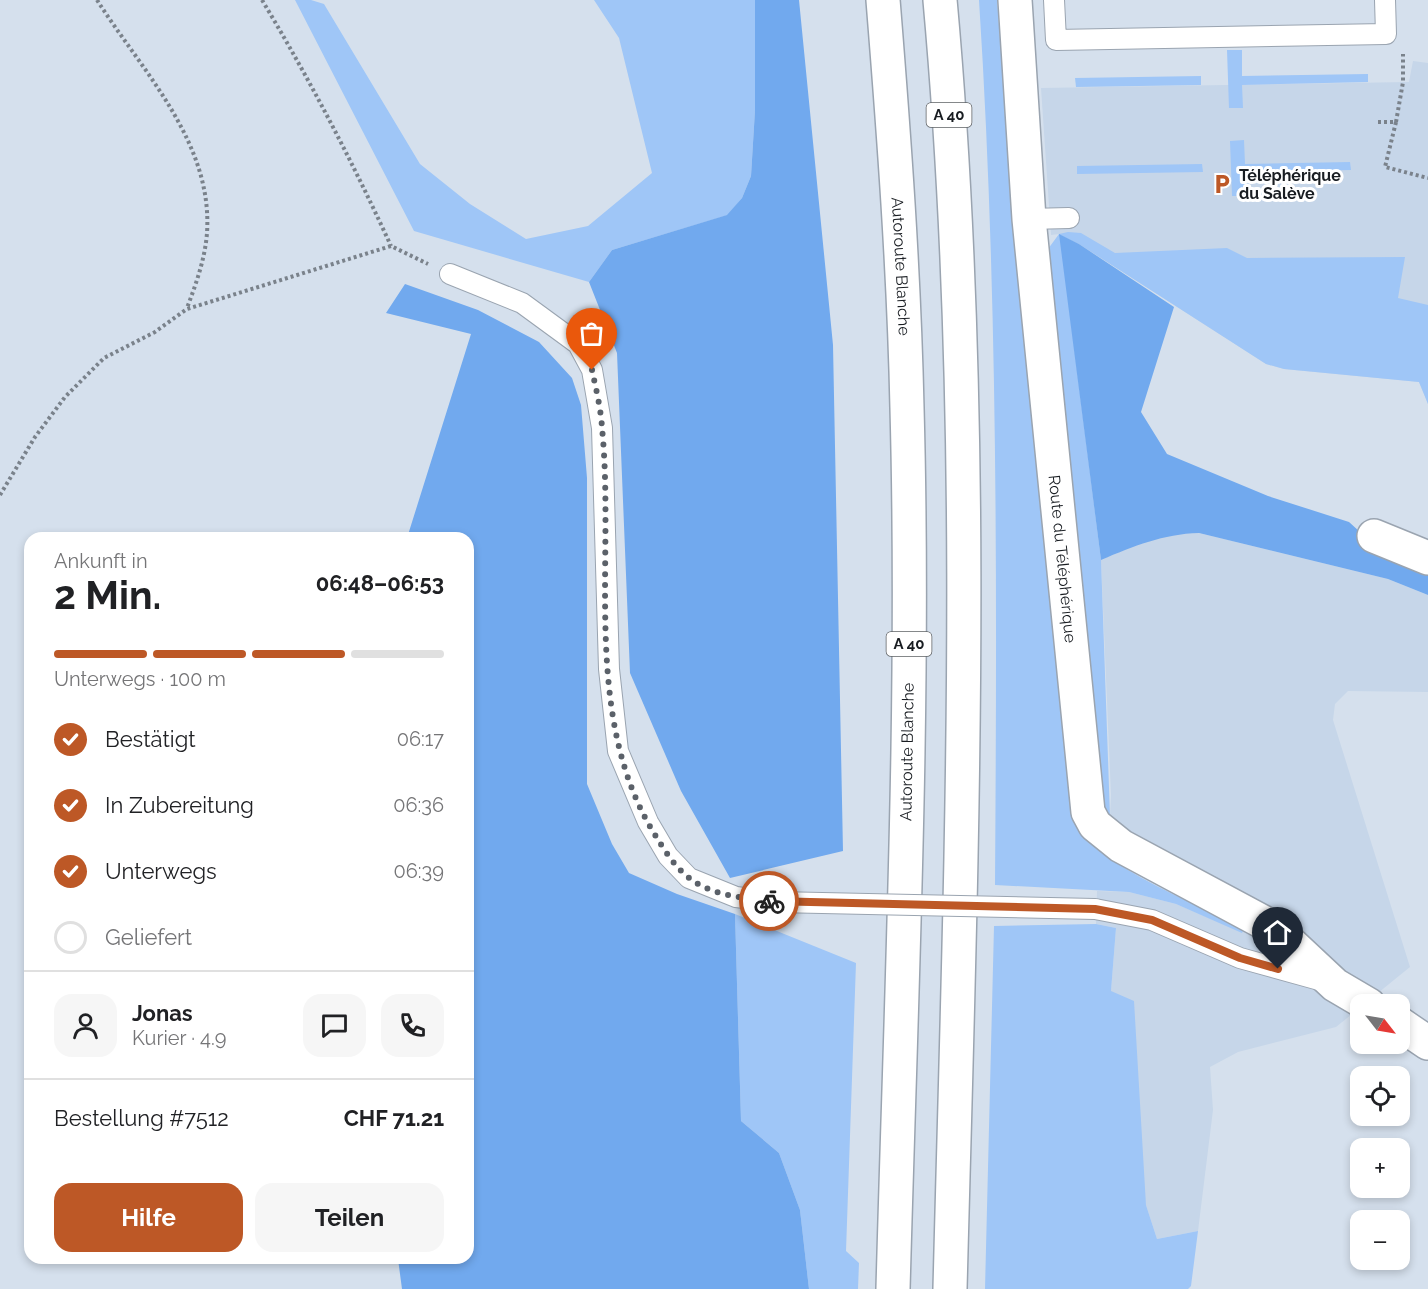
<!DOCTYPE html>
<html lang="de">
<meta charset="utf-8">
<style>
:root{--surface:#fff;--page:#f6f6f6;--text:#202124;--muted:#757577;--line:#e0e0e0;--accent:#bd5826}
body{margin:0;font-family:Raleway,sans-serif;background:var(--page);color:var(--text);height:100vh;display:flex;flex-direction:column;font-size:22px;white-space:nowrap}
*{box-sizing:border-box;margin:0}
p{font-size:20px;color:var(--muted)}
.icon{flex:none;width:33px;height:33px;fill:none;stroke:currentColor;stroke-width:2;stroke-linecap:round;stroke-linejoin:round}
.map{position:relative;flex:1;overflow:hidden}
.details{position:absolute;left:24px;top:532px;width:450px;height:732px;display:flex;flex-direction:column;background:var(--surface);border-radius:18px;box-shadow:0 3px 9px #0003}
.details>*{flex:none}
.needle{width:39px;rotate:121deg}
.tools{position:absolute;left:1350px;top:994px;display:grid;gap:12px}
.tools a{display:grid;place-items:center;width:60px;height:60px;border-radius:12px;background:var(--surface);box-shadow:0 3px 9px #0003;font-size:30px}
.pin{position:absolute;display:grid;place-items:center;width:51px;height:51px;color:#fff;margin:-62px -26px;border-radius:50% 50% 50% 0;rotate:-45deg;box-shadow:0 0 6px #0007}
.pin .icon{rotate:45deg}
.courier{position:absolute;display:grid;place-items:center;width:60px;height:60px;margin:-30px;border:4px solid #bd5826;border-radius:50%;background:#fff;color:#222;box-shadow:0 2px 8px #0007}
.summary em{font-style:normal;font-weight:700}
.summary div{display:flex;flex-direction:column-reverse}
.summary{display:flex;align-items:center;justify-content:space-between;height:102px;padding:0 30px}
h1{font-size:39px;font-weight:700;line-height:45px}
.bar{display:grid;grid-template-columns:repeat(4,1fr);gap:9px 6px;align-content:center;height:72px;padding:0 30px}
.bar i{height:8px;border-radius:4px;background:var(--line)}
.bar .selected{background:var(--accent)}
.bar p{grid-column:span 4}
.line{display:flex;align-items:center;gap:15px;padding:0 30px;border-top:2px solid var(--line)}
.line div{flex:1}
.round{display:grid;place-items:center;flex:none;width:63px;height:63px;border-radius:18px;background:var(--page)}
ol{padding:0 30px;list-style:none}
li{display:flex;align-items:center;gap:18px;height:66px}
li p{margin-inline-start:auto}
li .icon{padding:6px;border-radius:50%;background:var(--accent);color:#fff;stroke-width:4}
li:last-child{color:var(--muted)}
li i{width:33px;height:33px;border:3px solid var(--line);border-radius:50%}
.button{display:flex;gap:12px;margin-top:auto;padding:12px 30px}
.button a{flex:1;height:69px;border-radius:18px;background:var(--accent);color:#fff;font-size:24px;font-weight:700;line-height:69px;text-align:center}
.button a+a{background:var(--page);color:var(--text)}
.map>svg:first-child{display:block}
</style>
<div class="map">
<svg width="1428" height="1289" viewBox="0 0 1428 1289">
<rect width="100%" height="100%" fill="#d5e0ed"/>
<!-- built -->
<g fill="#c6d6e9">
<path d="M1413,61L1428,63V404L1419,382L1284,369L1266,364L1079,244L1059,234L1051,235L1041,88L1409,82Z"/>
<path d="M1173,533H1199L1388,579L1428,595V692L1348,691L1335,704L1333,720L1410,967L1336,1027L1238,1052L1210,1067L1213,1110L1198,1231L1157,1239L1146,1205L1111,991L1116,928L1096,924L1097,891L1129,892L1176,904L1242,932L1244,928L1108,860L1111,795L1101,560L1143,542Z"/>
</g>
<!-- green -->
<g fill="#9fc6f7">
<path d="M295,0H311L324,4L420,164L470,204L526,239L588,226L652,173L619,38L594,0H755V110L751,176L742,198L728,215L612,250L589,282L414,231Z"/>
<path d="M979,0H997L1014,213L1077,826C1103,868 1197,904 1244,928L1242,933L1176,904L1129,892L995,885C997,590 998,295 979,0Z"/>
<path d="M1227,50H1242V76L1368,74V82L1242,85L1243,108H1229Z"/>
<path d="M1201,76V85L1076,87L1075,78Z"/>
<path d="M1244,140L1245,164L1350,162L1351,170L1245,172V196H1232L1230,141Z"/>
<path d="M1202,164L1203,172L1077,174V166Z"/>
<path d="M1068,232L1081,233L1115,253L1227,248L1247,258L1405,257L1398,298L1428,305V404L1419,382L1284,369L1266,364L1079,244L1060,235L1101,560L1110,816L1105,809L1100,786L1048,249L1059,234Z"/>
<path d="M735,914L856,963L846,1251L859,1263L858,1289H809L800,1210L779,1153L741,1121Z"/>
<path d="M1096,924L1116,928L1111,991L1134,1001L1146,1205L1157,1239L1198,1231L1191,1286L1188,1289H985L994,926Z"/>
</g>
<!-- forest -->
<g fill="#71a9ee">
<path d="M755,0H799L833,345L843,851L730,878L681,791L630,673L617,353L589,282L612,250L727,215L742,198L751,176L755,110Z"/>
<path d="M1059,234L1079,244L1174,307L1141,412L1167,454L1268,496L1349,522L1391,560L1428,575V595L1388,579L1199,533C1163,534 1134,546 1101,560Z"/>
<path d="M405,284L478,310L539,342L572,378L581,405L587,478V784L612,844L629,873L677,894L735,914L741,1121L779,1153L800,1210L809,1289H402L398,1259L468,1258V538H407L471,334L386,313Z"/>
</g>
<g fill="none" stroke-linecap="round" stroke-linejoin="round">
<!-- service casing -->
<g stroke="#9aa4b0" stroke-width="22">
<g id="service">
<path d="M1054,0L1056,40L1386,34L1385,0"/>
<path d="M1029,219L1069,218"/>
<path d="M450,274L522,303L578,344L592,370L602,428L609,669L618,751L648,822L668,856L689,878L736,897L776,902"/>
<path d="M1095,909L1152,920L1240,958L1323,981"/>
</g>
</g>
<!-- minor casing -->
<g stroke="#9aa4b0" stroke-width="36">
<g id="minor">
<path id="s1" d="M1015,0L1029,219L1088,812L1095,825L1121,846L1274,928L1335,985L1369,1005"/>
<path d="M1374,536L1428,558"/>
<path d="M1400,1024L1428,1043"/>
</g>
</g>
<!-- motorway casing -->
<g stroke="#9aa4b0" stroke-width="36">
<g id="motorway">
<path id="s2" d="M883,0C894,136 904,271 907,408C915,701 901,995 893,1289"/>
<path d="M940,0C979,429 961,859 950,1289"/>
</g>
</g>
<!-- path -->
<g stroke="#7a828b" stroke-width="4" stroke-dasharray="3 3" stroke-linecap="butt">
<path d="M97,0C142,71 213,142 207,233C205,259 196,284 187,308"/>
<path d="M262,0C310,80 352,161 391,246"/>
<path d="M1378,122H1396L1403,82V54"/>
<path d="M1396,122L1385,167L1428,178"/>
<path d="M0,495L35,437L65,397L104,358L155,332L187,309L391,246L428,264"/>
</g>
<!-- service -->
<use href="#service" stroke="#fff" stroke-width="20"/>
<!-- minor -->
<use href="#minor" stroke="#fff" stroke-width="33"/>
<!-- motorway -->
<use href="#motorway" stroke="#fff" stroke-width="33"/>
<!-- service-bridge casing -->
<g stroke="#9aa4b0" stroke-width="22" stroke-linecap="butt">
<path id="service-bridge" d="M776,902L1095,909"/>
</g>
<!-- service-bridge -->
<use href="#service-bridge" stroke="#fff" stroke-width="20"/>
</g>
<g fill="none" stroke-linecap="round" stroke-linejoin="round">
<!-- done -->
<path stroke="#5b6169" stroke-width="6" stroke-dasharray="0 10.8" d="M592,370C596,389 601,409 602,428C615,559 582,712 652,830C662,846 672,864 688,877C709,895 743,898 769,901"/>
<!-- route -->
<path stroke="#bd5826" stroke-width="8" d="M769,901L1095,909L1152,920L1240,958L1278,969"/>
</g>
<!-- icons -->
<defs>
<g id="parking-bare" transform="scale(1.62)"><path d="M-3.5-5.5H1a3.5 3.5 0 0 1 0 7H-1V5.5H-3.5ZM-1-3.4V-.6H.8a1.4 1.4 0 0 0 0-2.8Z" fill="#bd5826" stroke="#fff" stroke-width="2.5" paint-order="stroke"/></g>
</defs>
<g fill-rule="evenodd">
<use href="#parking-bare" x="1222" y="184"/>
</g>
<g text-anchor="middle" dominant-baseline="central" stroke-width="6" stroke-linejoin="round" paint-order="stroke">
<!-- shield labels -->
<g fill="#fff" stroke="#5e6164" stroke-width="1.5">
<rect x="926.5" y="103" width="45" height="24" rx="4.5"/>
<rect x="886.5" y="632" width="45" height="24" rx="4.5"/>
</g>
<g font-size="15" font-weight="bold" fill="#191d22">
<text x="949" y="115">A 40</text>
<text x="909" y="644">A 40</text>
</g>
<!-- poi labels -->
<g font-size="16" font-weight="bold" fill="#191d22" stroke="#fff" text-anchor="start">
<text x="1239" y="175">Téléphérique<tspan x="1239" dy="18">du Salève</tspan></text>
</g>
<!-- street labels -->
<g font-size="16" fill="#191d22" stroke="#fff">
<text stroke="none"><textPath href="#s2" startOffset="267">Autoroute Blanche</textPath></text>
<text stroke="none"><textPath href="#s1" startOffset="561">Route du Téléphérique</textPath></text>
<text transform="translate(907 752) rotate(-89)">Autoroute Blanche</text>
</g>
</g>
</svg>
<div class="tools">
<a><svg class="needle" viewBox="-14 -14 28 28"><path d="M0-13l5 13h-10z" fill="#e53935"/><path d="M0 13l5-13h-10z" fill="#757577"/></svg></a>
<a><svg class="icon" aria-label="locate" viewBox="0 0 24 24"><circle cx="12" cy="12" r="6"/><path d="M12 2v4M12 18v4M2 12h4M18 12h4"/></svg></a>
<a>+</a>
<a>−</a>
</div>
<div class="pin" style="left:592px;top:370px;background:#ea580c"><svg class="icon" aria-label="bag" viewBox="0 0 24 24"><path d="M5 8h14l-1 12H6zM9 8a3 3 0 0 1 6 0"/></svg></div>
<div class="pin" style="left:1278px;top:969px;background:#1f2937"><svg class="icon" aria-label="home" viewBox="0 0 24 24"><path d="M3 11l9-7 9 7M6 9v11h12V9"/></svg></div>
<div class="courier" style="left:769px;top:901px"><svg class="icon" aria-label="bike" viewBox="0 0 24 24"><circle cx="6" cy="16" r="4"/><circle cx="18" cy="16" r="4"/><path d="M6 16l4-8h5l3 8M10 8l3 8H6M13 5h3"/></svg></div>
<section class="details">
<div class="summary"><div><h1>2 Min.</h1><p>Ankunft in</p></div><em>06:48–06:53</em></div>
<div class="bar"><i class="selected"></i><i class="selected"></i><i class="selected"></i><i></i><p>Unterwegs · 100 m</p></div>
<ol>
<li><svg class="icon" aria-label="check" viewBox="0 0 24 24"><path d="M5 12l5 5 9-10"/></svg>Bestätigt<p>06:17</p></li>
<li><svg class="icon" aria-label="check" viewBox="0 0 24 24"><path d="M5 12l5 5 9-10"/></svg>In Zubereitung<p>06:36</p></li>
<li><svg class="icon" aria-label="check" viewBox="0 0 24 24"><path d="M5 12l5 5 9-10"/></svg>Unterwegs<p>06:39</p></li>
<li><i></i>Geliefert</li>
</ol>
<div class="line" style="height:108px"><a class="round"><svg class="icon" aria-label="person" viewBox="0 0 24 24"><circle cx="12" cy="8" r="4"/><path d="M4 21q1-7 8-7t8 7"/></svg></a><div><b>Jonas</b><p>Kurier · 4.9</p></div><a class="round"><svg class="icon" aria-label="chat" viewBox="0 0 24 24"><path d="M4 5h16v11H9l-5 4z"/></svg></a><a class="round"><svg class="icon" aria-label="phone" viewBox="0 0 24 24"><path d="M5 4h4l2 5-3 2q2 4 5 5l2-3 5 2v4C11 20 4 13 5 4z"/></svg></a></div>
<div class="line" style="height:78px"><div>Bestellung #7512</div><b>CHF 71.21</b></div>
<div class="button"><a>Hilfe</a><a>Teilen</a></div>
</section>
</div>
